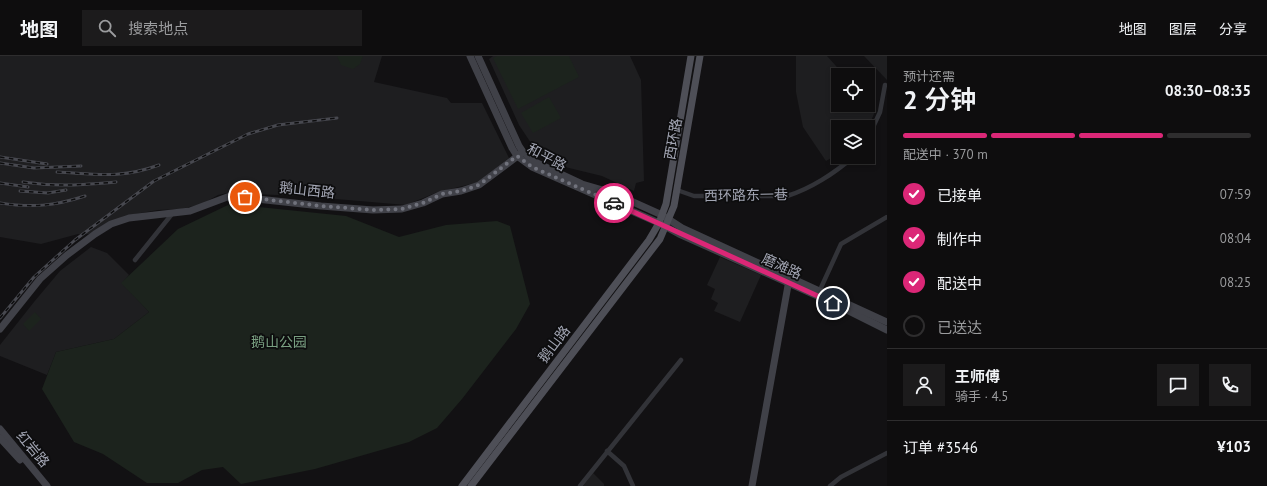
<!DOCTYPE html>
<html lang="zh">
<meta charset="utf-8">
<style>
:root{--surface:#0e0d0e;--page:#1c1b1c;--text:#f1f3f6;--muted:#9b9c9e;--line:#2e2d2e;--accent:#db2777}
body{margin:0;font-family:"PT Sans","Noto Sans SC",sans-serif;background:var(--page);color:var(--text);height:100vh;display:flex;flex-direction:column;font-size:15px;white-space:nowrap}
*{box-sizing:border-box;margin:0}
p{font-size:13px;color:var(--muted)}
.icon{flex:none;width:22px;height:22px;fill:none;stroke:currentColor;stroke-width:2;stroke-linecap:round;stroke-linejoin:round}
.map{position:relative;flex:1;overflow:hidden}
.details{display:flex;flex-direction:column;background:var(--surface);width:380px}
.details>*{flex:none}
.controls{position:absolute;left:831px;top:12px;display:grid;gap:8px}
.controls a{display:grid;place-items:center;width:44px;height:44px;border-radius:0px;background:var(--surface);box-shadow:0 2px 6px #0003,0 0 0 1px var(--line);font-size:20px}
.pin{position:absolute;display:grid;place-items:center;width:34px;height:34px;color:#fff;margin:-17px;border:2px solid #fff;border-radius:50%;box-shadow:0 1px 4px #0007}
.courier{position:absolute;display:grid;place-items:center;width:40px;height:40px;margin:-20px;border:3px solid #db2777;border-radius:50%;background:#fff;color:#222;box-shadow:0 1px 5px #0007}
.overview em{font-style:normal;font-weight:600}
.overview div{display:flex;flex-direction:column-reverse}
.overview{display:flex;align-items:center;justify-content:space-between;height:68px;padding:0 16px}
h1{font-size:26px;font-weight:600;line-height:30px}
.bar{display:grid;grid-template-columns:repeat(4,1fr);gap:6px 4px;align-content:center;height:48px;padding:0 16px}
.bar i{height:5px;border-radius:3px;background:var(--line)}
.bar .current{background:var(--accent)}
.bar p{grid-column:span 4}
.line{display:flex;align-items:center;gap:10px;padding:0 16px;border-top:1px solid var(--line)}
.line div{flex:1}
.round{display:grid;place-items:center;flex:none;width:42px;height:42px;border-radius:0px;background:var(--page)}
ol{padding:0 16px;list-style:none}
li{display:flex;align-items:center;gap:12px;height:44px}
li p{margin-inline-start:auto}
li .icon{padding:4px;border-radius:50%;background:var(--accent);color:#fff;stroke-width:4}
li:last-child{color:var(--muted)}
li i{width:22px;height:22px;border:2px solid var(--line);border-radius:50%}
header{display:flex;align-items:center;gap:24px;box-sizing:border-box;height:56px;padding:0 20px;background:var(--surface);border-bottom:1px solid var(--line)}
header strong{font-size:19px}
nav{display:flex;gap:22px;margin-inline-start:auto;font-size:14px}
.search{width:280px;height:36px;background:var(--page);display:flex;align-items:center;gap:10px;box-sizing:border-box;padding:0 14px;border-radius:0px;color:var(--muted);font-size:15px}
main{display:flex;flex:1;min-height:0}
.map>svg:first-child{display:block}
</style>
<header>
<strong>地图</strong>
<div class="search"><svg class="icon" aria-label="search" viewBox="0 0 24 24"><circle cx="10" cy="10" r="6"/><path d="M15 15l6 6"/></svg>搜索地点</div>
<nav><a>地图</a><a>图层</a><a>分享</a></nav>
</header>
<main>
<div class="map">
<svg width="887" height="430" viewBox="0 0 887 430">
<rect width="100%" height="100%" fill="#121113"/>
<!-- built -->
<g fill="#1e1e20">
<path d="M0,0H382L374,26L447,42L451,47H482L509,102L479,126L438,136L406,149L301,140L227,137L218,139L202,148L181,153L158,154L124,160L91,178H78L41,188L0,181Z"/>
<path d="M493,0H630L641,24L644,125L636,127L634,135L602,120L565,111L535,93L519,69L489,3Z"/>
<path d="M796,0H827L844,19H838V49H868V45L876,53L868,72L838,71V98L826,105L803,71L796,36Z"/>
<path d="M864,0H887V24Z"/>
<path d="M91,191L107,197L129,219L122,227L149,256L114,283L56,296L47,319L0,300V289L34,246L60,215Z"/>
<path d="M720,201L761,219L740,266L714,255L718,247L711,243L715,233L707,229Z"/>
<path d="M593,417L604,428V430H583Z"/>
</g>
<!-- green -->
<g fill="#1c231d">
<path d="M337,0H363L360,8L353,13L341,9Z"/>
<path d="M497,0H569L579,21L518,53L493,2Z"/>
<path d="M549,41L561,62L533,77L521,57Z"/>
<path d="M230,148L346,160L399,181L446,169L497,165L510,170L530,248L516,273L462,343L437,372L409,386L315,413L241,428L223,411L202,414L178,427H147L103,398L74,386L42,333L56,296L114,283L149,256L121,227L178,173Z"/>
<path d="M35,256L41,263L29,275L23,268Z"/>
</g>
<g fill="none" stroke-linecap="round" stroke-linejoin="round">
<!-- street -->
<g stroke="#323338" stroke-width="4.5">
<path d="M868,82L880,56L885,29"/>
<path d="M677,134L694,140H787C810,133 835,117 853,101"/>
<path d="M135,204L172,158"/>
<path d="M819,236L841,188L887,161"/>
<path d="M607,395L624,410L633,430"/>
<path d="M580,430L681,304"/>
<path d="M830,430L841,421L887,397"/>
</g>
<!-- secondary -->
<g stroke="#404148" stroke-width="7">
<path d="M470,0L512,92L517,100L532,111L659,167L679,178L833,247L887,274"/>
<path d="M478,0L519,90L523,96L537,107L582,128L613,137L662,159L682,172L887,266"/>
<path d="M0,273L40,223L67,199L95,178L111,168L129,162L190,155L230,140L321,150L373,154L402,153L423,147L442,138L461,135L479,129L523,96"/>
<path d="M0,373L47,430"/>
<path d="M0,382L20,404"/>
<path d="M752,430L789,224"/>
</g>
<!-- primary -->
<g stroke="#4e4f57" stroke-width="7">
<path d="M462,430L649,184L659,167L666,148L691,0"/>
<path d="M471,430L660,183L674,150L700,0"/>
</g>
<!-- rail casing -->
<g stroke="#47484f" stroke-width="3">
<g id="rail">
<path d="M0,101L47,108"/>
<path d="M0,107L34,112L81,110"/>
<path d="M57,116C97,118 121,123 159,109"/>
<path d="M23,126C57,131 82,129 116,126"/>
<path d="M0,127L28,131"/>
<path d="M20,135L48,137L66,134"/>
<path d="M0,147C32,152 54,150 85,140"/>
<path d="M0,262L34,221L75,184L154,125L248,78L278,69L337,62"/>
</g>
</g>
<!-- rail -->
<use href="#rail" stroke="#0d0d0e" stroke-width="1.5" stroke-dasharray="4.5" stroke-linecap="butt"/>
</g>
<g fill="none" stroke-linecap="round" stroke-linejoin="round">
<!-- done -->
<path stroke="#70727c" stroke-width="4" stroke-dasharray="0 7.2" d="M245,141L321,150L373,154L402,153L423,147L442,138L461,135L479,129L517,100L532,111L614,147"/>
<!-- route -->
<path stroke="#db2777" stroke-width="5" d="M614,147L833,247"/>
</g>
<g text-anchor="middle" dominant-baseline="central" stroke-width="3.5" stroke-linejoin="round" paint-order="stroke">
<!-- street labels -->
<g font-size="14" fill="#a3a6b4" stroke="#0d0d0e">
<text transform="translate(673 83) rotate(-80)">西环路</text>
<text transform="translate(547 101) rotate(28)">和平路</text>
<text transform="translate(307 134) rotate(6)">鹅山西路</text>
<text transform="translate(746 139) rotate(-1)">西环路东一巷</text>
<text transform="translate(782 210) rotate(24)">磨滩路</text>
<text transform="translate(554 288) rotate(-53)">鹅山路</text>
<text transform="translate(33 393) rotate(50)">红岩路</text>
</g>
<!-- park labels -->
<g font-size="14" fill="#799f81" stroke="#0d0d0e">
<text x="279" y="286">鹅山公园</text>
</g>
</g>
</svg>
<div class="controls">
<a><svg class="icon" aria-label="locate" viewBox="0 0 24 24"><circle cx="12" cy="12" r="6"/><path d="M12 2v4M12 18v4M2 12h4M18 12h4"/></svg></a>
<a><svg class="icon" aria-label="layers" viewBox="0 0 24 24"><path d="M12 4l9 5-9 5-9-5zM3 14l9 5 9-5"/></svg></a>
</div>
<div class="pin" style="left:245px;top:141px;background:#ea580c"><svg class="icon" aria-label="bag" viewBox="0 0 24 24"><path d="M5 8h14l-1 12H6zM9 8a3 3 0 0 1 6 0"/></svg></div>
<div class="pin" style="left:833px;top:247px;background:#1f2937"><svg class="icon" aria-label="home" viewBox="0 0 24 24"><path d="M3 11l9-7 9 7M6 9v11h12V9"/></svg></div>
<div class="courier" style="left:614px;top:147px"><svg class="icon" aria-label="car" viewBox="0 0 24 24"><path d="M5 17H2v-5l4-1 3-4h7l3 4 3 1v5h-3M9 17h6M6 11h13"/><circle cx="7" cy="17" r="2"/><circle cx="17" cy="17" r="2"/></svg></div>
</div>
<section class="details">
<div class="overview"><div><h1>2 分钟</h1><p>预计还需</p></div><em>08:30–08:35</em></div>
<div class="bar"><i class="current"></i><i class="current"></i><i class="current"></i><i></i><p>配送中 · 370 m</p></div>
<ol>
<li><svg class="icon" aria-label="check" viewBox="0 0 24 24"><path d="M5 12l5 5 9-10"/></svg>已接单<p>07:59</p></li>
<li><svg class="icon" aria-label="check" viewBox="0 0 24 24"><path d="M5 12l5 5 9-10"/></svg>制作中<p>08:04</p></li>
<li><svg class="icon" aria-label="check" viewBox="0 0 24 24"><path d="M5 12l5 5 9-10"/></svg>配送中<p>08:25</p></li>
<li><i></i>已送达</li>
</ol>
<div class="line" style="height:72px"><a class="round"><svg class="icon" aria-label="person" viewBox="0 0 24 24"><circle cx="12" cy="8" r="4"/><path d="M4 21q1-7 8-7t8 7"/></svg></a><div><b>王师傅</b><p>骑手 · 4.5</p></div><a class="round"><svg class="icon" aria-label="chat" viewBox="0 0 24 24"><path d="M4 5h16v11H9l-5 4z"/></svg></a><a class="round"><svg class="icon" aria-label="phone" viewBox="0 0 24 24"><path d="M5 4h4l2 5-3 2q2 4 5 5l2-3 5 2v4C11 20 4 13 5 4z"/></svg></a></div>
<div class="line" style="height:52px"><div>订单 #3546</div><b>¥103</b></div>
</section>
</main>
